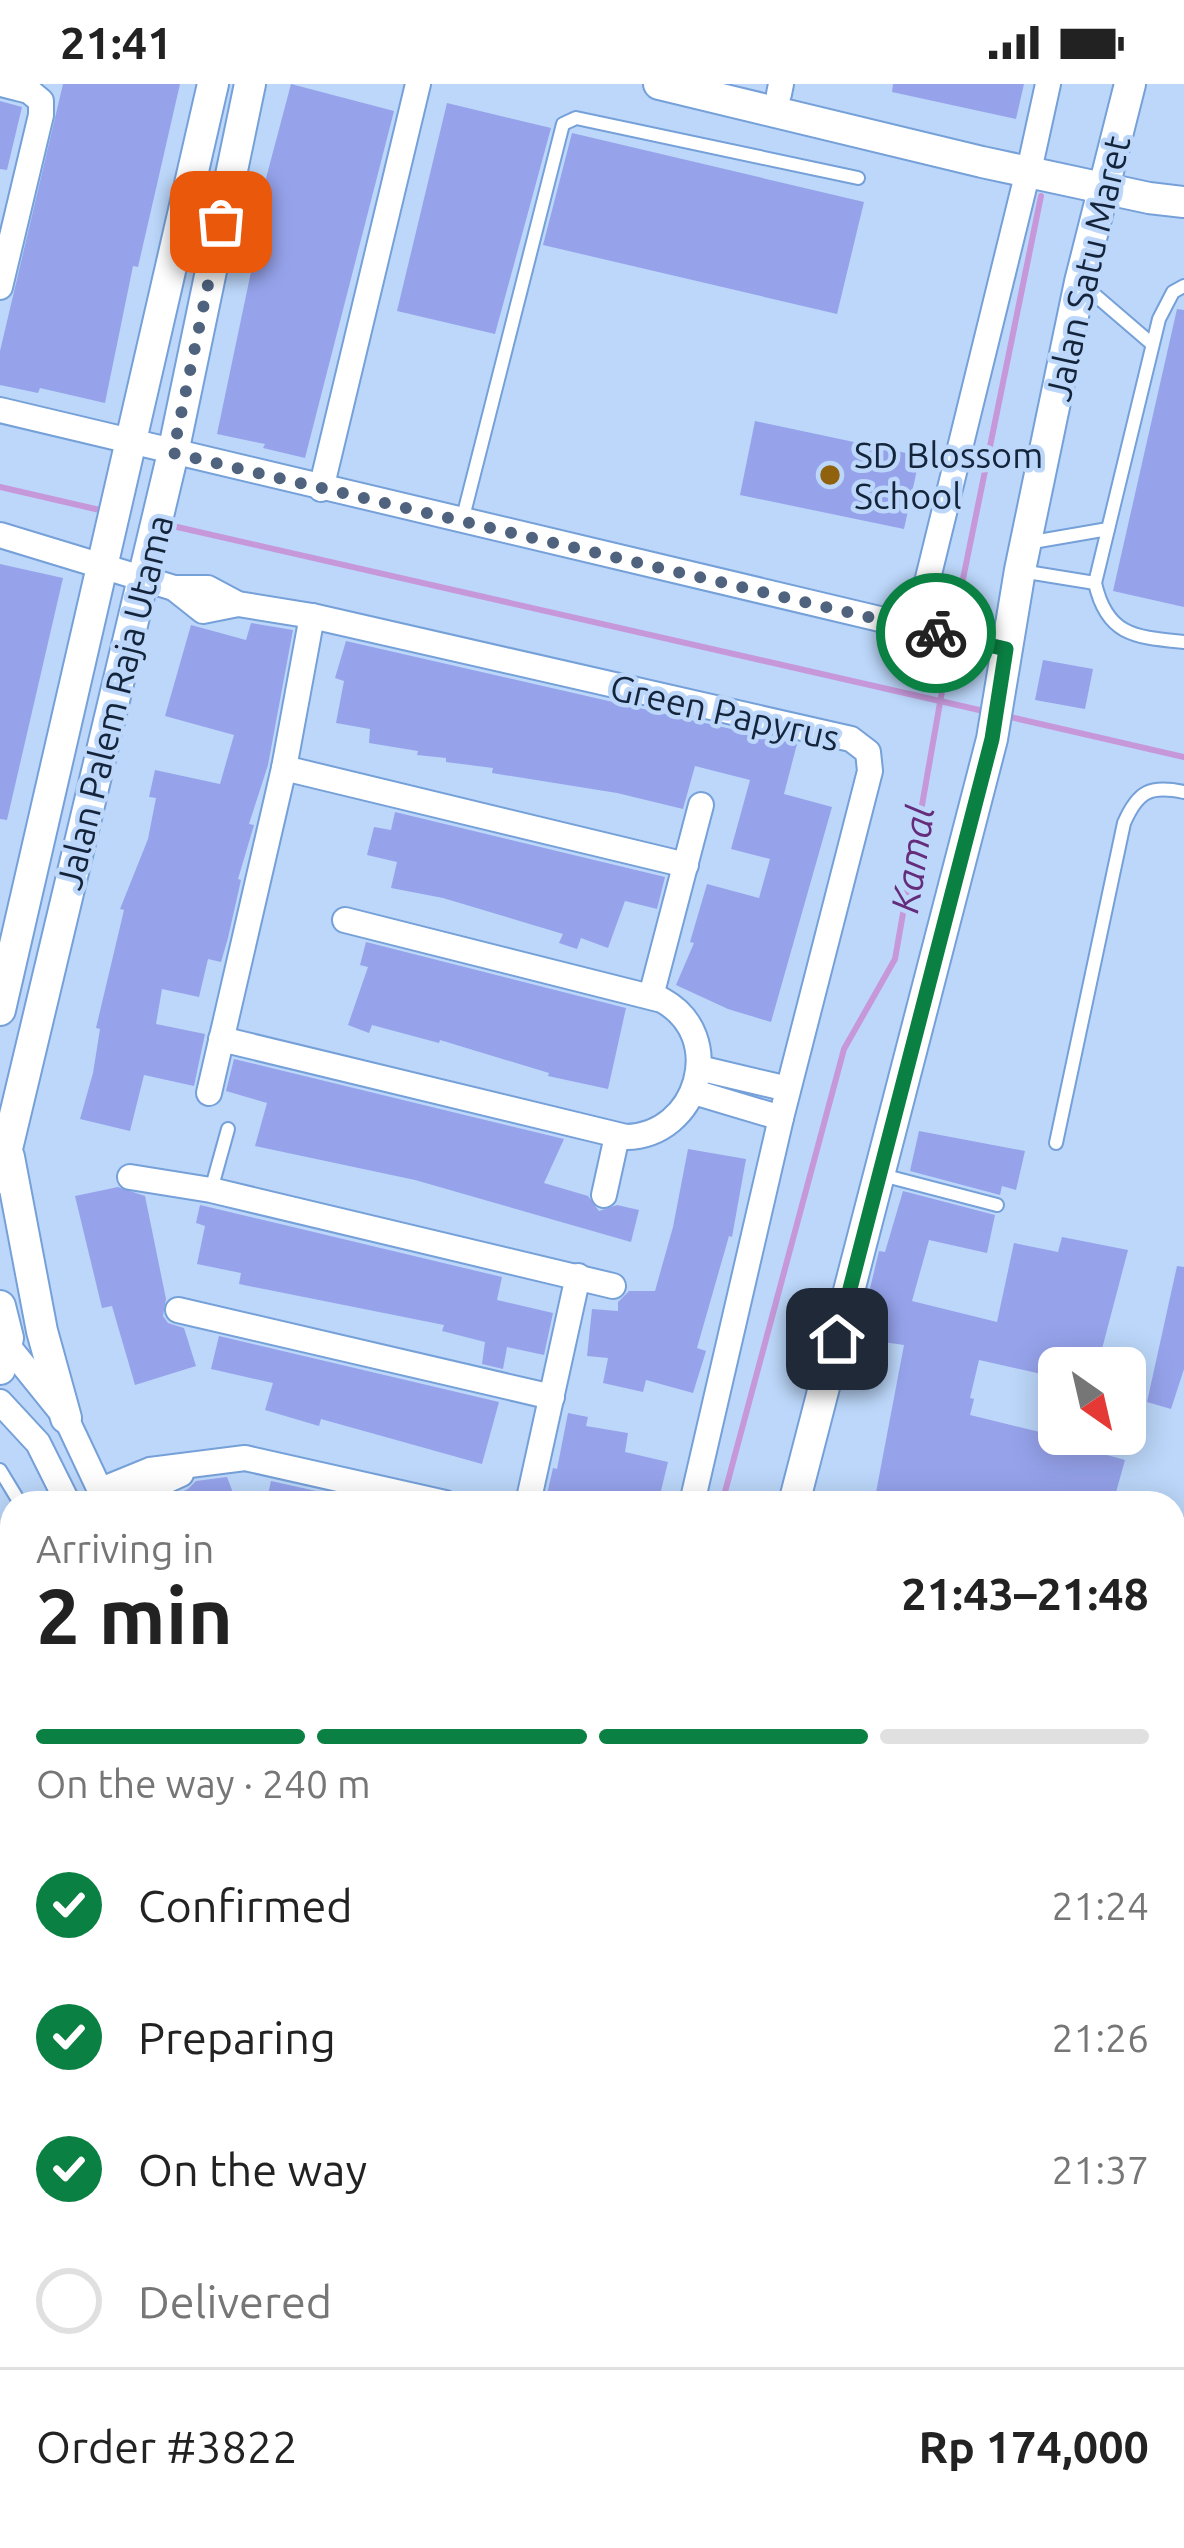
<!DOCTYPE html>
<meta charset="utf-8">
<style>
:root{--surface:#fff;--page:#f2f2f2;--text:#222;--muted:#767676;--line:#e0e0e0;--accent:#0b8043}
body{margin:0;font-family:Ubuntu,sans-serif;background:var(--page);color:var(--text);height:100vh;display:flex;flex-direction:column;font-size:45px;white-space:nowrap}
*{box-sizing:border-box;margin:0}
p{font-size:39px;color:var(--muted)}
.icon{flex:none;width:66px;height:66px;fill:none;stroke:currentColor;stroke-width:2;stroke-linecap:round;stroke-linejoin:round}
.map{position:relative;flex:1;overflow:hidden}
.details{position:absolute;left:0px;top:1407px;width:1185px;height:1059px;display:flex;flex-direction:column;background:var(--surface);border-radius:36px 36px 0 0;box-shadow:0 6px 30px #0003}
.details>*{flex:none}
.needle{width:78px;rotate:146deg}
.buttons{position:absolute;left:1038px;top:1263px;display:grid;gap:24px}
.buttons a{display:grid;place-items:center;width:108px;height:108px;border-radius:18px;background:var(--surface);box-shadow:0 6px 30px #0003;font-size:60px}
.pin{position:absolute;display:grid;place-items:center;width:102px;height:102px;color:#fff;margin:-51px;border-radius:24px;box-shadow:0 6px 18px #0006}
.courier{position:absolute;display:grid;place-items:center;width:120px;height:120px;margin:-60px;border:9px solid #0b8043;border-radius:50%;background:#fff;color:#222;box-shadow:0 3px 15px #0007}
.headline em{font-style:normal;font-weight:700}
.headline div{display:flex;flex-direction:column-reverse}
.headline{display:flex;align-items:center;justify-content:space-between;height:204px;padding:0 36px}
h1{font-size:78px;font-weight:700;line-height:90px}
.bar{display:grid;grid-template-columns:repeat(4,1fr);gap:18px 12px;align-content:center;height:144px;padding:0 36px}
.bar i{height:15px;border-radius:9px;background:var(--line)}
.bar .selected{background:var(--accent)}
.bar p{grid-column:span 4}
.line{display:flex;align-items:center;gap:30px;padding:0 36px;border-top:3px solid var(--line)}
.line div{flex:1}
ol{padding:0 36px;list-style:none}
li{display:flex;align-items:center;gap:36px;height:132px}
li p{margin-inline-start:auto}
li .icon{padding:12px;border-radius:50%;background:var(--accent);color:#fff;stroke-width:4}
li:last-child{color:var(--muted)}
li i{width:66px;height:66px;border:6px solid var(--line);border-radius:50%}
.status{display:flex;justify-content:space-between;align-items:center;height:84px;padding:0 60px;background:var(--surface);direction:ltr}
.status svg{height:33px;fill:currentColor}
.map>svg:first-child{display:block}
</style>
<div class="status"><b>21:41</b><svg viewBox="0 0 49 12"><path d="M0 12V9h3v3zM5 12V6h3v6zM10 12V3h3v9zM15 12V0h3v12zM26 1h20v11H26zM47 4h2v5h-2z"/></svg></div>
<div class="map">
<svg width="1184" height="2464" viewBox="0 0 1184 2464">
<rect width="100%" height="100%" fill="#bcd7fa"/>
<!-- green -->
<path fill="#f2a7ab" d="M1184,1921V2037L1173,2030V2004L1180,1973L1175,1956Z"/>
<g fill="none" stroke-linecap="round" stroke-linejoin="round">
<!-- stream -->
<g stroke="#c698da" stroke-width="6">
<path d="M0,403L104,427"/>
<path d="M164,440L988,628"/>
<path d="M953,544L1041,112"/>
<path d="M1006,632L1184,673"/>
<path d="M722,1419L844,965L895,875L951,556"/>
<path d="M525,2464L527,2454"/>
</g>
</g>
<!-- building -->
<g fill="#96a3eb">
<path d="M63,0H180L138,183L133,182L105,319L40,304L38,309L0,301V267Z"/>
<path d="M291,0L394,27L305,374L263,364L265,360L217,350L256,164L248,162Z"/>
<path d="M893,0H1024L1016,35L892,8Z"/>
<path d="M0,17L22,23L7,86L0,85Z"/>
<path d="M447,19L551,44L495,250L397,227Z"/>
<path d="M572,49L864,118L837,230L543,161Z"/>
<path d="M1177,225L1184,226V523L1113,507Z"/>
<path d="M755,337L920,372L904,445L740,411Z"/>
<path d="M0,480L63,494L7,736L0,735Z"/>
<path d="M251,539L293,546L268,681L249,740L254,741L238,795L241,796L228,854L221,878L208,875L199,913L162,905L156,940L205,950L194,1002L144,991L130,1047L80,1035L93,989L100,945L96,944L124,826L120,825L148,755L156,714L149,713L155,686L220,700L234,651L165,632L191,541L246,556Z"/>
<path d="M346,557L797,660L784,710L832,723L771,938L728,925L676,901L694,859L690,858L707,800L759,814L770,775L731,765L750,696L695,682L683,725L617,709L492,689L493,684L446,678V674L417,671L418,667L369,659L370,645L336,639L344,597L335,594Z"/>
<path d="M1043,576L1093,585L1085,625L1035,616Z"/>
<path d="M395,728L665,793L657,825L625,817L608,864L581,854L577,865L559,859L563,850L443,814L391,804L397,778L367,771L374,743L391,746Z"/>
<path d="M366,858L626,924L608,1005L548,992L549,989L440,956L439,959L372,941L369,949L348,941L368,883L360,881Z"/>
<path d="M234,975L564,1055L544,1099L588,1112L599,1127L617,1121L639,1126L631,1158L415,1096L255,1062L267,1019L226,1007Z"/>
<path d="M919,1047L1025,1067L1016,1106L1002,1102L1000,1111L910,1087Z"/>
<path d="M688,1065L746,1075L732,1153L729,1152L697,1264L706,1267L693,1309L646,1296L643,1308L603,1299L608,1274L587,1272L592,1225L618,1227V1218L629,1207H655L673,1143Z"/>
<path d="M118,1103L145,1112L166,1215L163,1232L168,1239L184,1244L196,1282L135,1301L112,1222L102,1224L75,1112Z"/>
<path d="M903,1107L995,1131L987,1169L929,1156L912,1217L997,1238L1014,1159L1058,1168L1062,1153L1128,1166L1097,1284H1059V1294L979,1276L970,1314L974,1315L970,1331L1040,1348L1038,1352L1125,1376L1113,1419H874L904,1261L862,1255L866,1221L879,1167L885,1168Z"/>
<path d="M200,1121L502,1193L497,1216L553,1229L544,1271L507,1263L503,1285L482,1280L485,1258L442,1247L444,1241L239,1200L241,1189L197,1180L205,1142L196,1139Z"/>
<path d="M1177,1182L1184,1183V1285L1171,1325L1147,1318Z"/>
<path d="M219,1252L499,1318L482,1380L321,1335L319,1342L265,1326L273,1299L211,1285Z"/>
<path d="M568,1329L588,1333L586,1342L628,1349L625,1368L668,1378L658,1419H545L553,1384L557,1385Z"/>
<path d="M227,1393L237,1419H157L188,1405L196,1397Z"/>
<path d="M271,1397L370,1419H266Z"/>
</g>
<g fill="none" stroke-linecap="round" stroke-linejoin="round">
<!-- service casing -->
<g stroke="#75a0d8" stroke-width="16">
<g id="service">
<path d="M1081,199L1152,260"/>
<path d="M1184,202L1173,208L1159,235L1095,499C1107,552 1135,553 1184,558"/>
<path d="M462,437L563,40L576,34L858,94"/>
<path d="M1027,459L1108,445"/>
<path d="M1021,487L1095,499"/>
<path d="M1056,1059L1124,739C1138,707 1150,701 1184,708"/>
<path d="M882,1091L997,1121"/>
<path d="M211,1106L228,1045"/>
<path d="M0,1386L20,1419"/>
<path d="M0,1544L12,1546"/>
<path d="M4,1578L12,1581"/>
<path d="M0,1735L12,1737"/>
<path d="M1173,1861L1184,1815"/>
<path d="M223,2459L228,2454"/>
<path d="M994,2464L998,2454"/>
</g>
</g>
<!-- minor casing -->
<g stroke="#75a0d8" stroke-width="28">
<g id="minor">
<path d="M779,10L781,0"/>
<path d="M1032,73L1048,0"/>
<path d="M0,203L41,31V17L29,7L1,0"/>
<path d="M0,326L1006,565"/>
<path d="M321,405L418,0"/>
<path d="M0,451L174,504H208L238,520L312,532L851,655L868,668L870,687L781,1034L692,1419"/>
<path d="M174,504L203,527L238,520"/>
<path d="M916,543L1028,87"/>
<path d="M284,684L686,781"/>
<path d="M651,912L701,721"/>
<path d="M221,955L626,1053C698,1052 728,952 662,916L345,836"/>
<path d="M699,984L788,1005"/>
<path d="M694,1008L781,1034"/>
<path d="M209,1009L284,684L312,532"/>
<path d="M130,1093L211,1106L613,1202"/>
<path d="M604,1111L617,1052"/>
<path d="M178,1226L552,1313"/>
<path d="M8,1262L66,1334L106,1419"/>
<path d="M0,1318L38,1359L68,1419"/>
<path d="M101,1406L150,1386L245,1374L445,1419"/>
<path d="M117,1419L181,1390"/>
<path d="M528,1419L578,1192"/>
<path d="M0,1852L12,1803"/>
<path d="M0,2157L12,2160"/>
<path d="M1173,2387L1184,2390"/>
<path d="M367,2454V2464"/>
<path d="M446,2464L449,2454"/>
</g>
</g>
<!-- tertiary casing -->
<g stroke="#75a0d8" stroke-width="34">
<g id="tertiary">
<path d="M659,0L982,78L1149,114L1184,118"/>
<path d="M0,926L213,0"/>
<path d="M9,1073L42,1247L66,1334"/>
<path d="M0,1094L173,369L250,0"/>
<path d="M0,1222L8,1254L0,1285"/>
<path d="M794,1419L992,655L1020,486L1080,198L1130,0"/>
<path d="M673,2464L677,2454"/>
</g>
</g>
<!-- service -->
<use href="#service" stroke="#fff" stroke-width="12"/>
<!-- minor -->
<use href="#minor" stroke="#fff" stroke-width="24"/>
<!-- tertiary -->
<use href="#tertiary" stroke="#fff" stroke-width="30"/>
</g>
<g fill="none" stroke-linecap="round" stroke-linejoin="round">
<!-- done -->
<path stroke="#4f637e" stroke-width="12" stroke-dasharray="0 21.6" d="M221,138L173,369L936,549"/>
<!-- route -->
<path stroke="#0b8043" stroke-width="15" d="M837,1255L992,655L1006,565L936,549"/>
</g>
<!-- markers -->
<circle fill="#90620d" stroke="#bcd7fa" stroke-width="4.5" cx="830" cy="391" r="12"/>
<g text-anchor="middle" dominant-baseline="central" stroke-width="9" stroke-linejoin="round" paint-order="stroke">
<!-- street labels -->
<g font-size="36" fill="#14253b" stroke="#bcd7fa">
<text transform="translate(1087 184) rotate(-77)">Jalan Satu Maret</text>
<text transform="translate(114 618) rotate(-76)">Jalan Palem Raja Utama</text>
<text transform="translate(725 628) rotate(13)">Green Papyrus</text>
</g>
<!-- poi labels -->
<g font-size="36" fill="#14253b" stroke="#bcd7fa" text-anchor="start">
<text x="854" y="370">SD Blossom<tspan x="854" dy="41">School</tspan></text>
</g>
<!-- water labels -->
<g font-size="39" font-style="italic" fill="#642c7a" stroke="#bcd7fa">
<text transform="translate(912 775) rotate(-81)">Kamal</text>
</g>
</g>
</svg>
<div class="buttons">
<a><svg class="needle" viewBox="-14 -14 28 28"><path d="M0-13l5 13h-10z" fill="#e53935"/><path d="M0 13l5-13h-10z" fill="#767676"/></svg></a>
</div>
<div class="pin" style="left:221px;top:138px;background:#ea580c"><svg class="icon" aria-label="bag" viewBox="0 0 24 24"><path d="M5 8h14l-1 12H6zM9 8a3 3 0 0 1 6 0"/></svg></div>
<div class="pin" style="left:837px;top:1255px;background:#1f2937"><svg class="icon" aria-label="home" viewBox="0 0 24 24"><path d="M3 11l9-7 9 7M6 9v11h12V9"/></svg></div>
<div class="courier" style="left:936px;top:549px"><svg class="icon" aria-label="bike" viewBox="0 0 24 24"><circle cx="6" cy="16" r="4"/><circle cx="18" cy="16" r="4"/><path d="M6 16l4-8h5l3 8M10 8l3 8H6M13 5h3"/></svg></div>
<section class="details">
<div class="headline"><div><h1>2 min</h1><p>Arriving in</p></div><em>21:43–21:48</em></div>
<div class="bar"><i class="selected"></i><i class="selected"></i><i class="selected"></i><i></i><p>On the way · 240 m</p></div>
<ol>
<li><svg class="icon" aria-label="check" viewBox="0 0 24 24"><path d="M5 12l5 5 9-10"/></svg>Confirmed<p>21:24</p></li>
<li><svg class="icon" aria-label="check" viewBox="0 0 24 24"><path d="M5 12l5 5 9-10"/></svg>Preparing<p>21:26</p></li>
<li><svg class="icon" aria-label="check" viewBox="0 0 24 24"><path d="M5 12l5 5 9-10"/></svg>On the way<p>21:37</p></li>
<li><i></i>Delivered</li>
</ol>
<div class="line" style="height:156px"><div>Order #3822</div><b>Rp 174,000</b></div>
</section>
</div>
